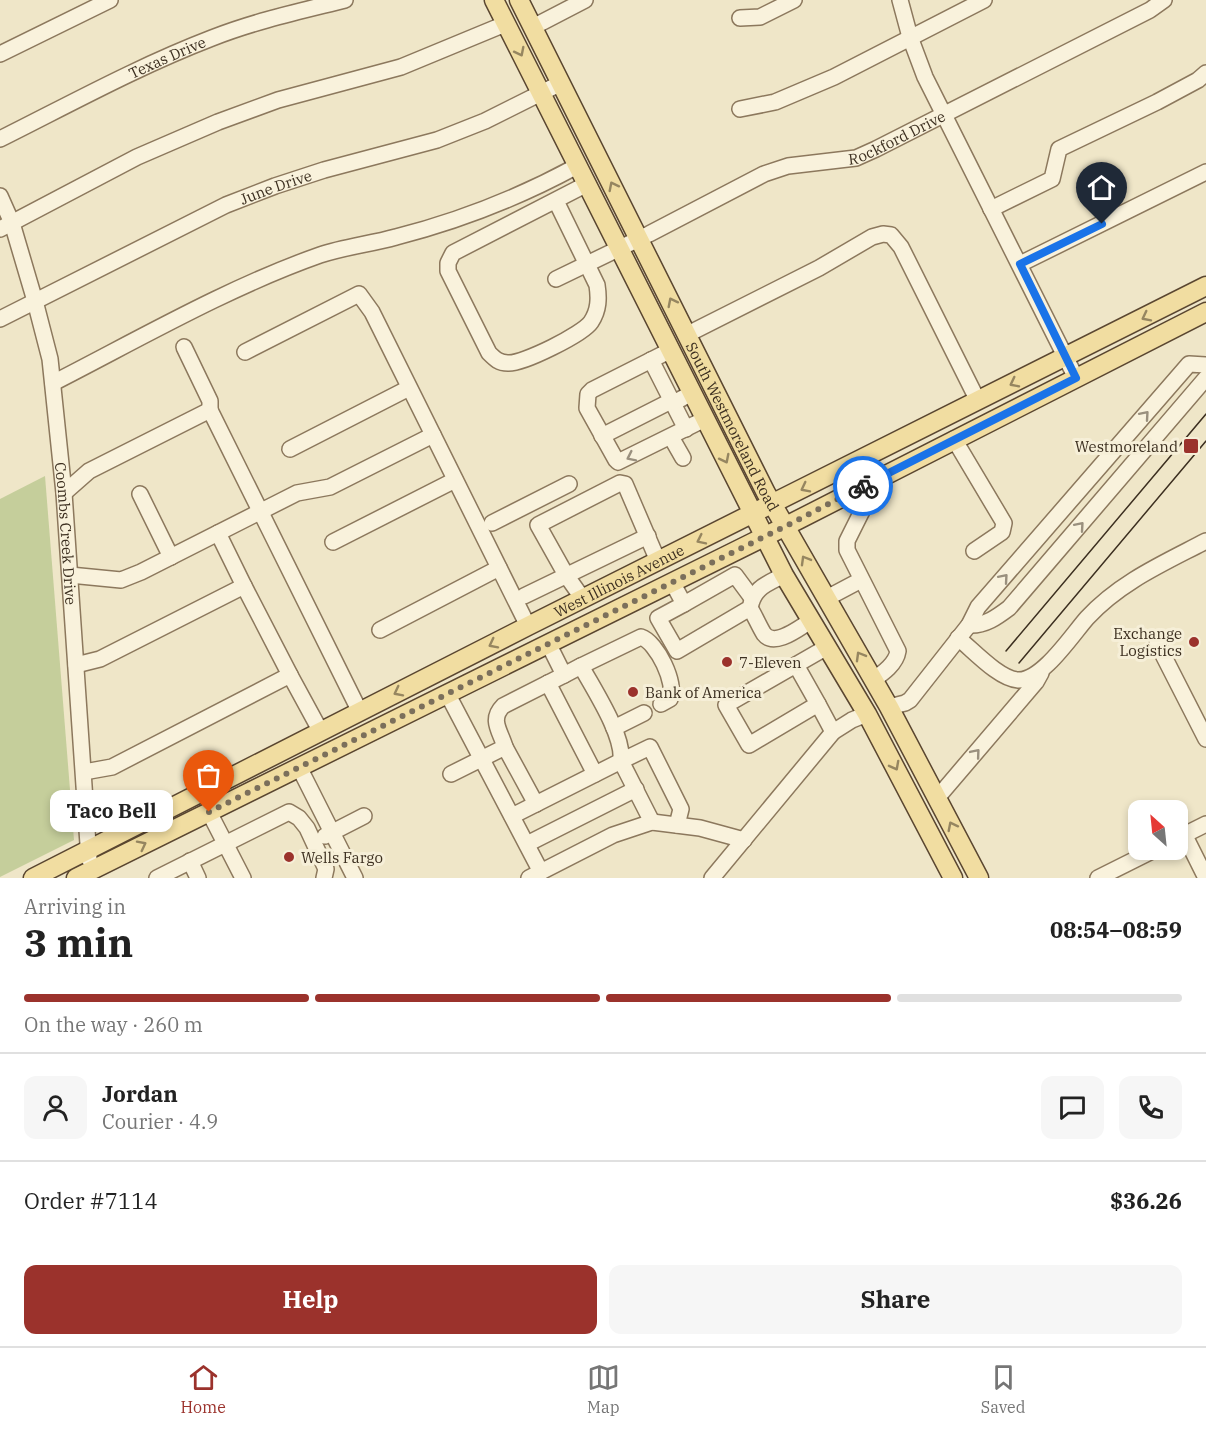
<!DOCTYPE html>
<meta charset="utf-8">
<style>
:root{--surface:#fff;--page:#f6f6f6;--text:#222;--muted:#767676;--line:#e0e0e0;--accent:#9b322c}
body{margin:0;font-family:"IBM Plex Serif",serif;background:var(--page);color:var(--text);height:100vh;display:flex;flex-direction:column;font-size:22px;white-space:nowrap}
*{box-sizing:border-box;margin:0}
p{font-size:20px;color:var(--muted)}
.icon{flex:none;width:33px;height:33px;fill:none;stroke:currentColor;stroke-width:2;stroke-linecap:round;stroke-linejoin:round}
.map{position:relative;height:878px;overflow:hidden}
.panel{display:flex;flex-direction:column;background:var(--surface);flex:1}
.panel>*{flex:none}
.needle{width:39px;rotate:333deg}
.buttons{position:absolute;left:1128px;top:800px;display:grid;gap:12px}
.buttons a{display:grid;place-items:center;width:60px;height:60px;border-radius:12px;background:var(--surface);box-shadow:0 3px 9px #0003;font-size:30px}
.pin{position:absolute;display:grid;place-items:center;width:51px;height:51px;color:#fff;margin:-62px -26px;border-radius:50% 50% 50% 0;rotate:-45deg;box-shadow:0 0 6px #0007}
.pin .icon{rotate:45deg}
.courier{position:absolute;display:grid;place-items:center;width:60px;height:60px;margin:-30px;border:4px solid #1a73e8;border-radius:50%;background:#fff;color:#222;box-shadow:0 2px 8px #0007}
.bubble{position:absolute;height:42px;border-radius:12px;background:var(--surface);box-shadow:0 3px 9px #0003;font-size:20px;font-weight:800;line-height:42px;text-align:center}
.headline em{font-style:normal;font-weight:800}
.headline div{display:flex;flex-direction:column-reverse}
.headline{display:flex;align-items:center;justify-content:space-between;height:102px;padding:0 24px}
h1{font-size:39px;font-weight:800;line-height:45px}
.bar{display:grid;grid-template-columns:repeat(4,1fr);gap:9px 6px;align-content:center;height:72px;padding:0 24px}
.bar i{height:8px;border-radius:4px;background:var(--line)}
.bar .active{background:var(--accent)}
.bar p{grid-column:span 4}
.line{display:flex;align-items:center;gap:15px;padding:0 24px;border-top:2px solid var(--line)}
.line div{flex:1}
.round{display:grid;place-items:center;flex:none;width:63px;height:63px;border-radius:12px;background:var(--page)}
.primary-button{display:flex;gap:12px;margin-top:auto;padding:12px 24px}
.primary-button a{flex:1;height:69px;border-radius:12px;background:var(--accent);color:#fff;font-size:24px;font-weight:800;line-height:69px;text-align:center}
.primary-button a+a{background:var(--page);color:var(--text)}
.tab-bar{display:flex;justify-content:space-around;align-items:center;height:84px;border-top:2px solid var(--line);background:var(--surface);font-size:16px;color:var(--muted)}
.tab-bar a{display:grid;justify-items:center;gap:3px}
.tab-bar .active{color:var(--accent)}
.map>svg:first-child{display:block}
</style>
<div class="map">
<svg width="1206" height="878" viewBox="0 0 1206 878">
<rect width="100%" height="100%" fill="#efe6c8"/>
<!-- green -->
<path fill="#c5ce9b" d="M45,476L74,840L0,877V499Z"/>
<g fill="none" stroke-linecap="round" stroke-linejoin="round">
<!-- minor casing -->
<g stroke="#8c785d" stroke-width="18">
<g id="minor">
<path d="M900,0L910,37L925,77L1076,378"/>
<path d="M740,18L760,17L794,0"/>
<path d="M533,27L585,0"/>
<path d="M0,54L110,0"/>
<path d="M740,109L775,102L834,77L984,0"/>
<path id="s1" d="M0,139C70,104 139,66 212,38C255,21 301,11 345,0"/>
<path id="s2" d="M0,196L12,223L35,301L50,359L64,493L89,859"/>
<path d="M556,201L597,285C599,298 599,310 591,322C583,334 523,364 508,363C499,363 495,359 489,353L448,271V263L453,253L587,184"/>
<path d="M991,209L1052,179L1059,149L1157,102L1198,80L1206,73"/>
<path d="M0,229L137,157L218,122L278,100L401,67L505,24"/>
<path d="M1020,264L1206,172"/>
<path id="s3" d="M556,279L649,234L764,174L788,166L856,158L876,149L1150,10L1164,0"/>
<path id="s4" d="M0,319L226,205L275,186L324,170L437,140L485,121L561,83"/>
<path d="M688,334L819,268L872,237L883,234L891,235L901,247L978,401"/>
<path d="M184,347L210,401V410"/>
<path d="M671,350L592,390L588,394L587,408L616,460L618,462L705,419"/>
<path d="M245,352L359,294L372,312L528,626"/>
<path d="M651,360L686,429"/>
<path d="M53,383C139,339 229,287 320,255C344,247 371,244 396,237C459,221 520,197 577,166"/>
<path d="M602,436L667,403L679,400L692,393"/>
<path d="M671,437L683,458"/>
<path d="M954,439L1004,523L1002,532L974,551"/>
<path d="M290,449L409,388"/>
<path d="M857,490L864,507L847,541V550L898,651C896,664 883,673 873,680"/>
<path d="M64,493L89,471L210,410L360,712"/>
<path d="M140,494L171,557"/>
<path d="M492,523L569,484"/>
<path d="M333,542L455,480"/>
<path d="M70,575L121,580L141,572L297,493L330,487L433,435"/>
<path d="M672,582L684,604L658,618L677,651L750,608C754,587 767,584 784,575"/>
<path d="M524,596L648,536"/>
<path d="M827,598L861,580"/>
<path d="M583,599L566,575L538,525L620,483L625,484L658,561"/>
<path d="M684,604L735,575L752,598"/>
<path d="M750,608C755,616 759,626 764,634C775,648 800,627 812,620"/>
<path d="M969,625C985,626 997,617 1009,608L1206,378"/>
<path d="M380,630L499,568"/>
<path d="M958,638C973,650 999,679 1018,680C1042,681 1072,635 1087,618C1120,582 1164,563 1206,541"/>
<path d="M1157,643L1206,739"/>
<path d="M827,647L726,705L749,745L818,704L833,732"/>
<path d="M76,665L100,659L244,586L218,533"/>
<path d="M796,665L818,704"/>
<path d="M581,666L641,637C657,642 677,684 670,699L661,704"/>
<path d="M290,675L321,732"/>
<path d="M564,675L581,666C594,690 624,735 621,761L650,747L681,809L677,825"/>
<path d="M548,683L595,774"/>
<path d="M447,693L541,872"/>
<path d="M889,707L905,703L910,700L969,625L978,607L1189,364L1206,365"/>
<path d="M614,728L644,713"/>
<path d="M505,747L536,804"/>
<path d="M299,767L355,878"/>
<path d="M84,772L112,767L290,675L244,586"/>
<path d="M451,774L505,747C501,732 489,720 503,706L564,675L548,643"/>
<path d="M938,797L1036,682L1041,673"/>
<path d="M209,812L243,878"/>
<path d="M512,816L621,761L652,822"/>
<path d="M1184,834L1206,878"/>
<path d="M325,836L364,816"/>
<path d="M1178,838L1206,824"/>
<path d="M527,844L636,789"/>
<path d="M190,861L198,878"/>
<path d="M157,878L289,812L299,818L307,828L326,869L324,878"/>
<path d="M529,878L613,835L652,822L700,828L744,840"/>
<path d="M712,878L833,732L852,720L867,714"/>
<path d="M1098,878L1156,849"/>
</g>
</g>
<!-- major casing -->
<g stroke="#5a4630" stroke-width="21">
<g id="major">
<path d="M494,0L784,575L867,714L953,878"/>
<path id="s5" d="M519,0L766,493L889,707L979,878"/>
<path id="s6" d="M33,878L528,626L1206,286"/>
<path d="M76,878L786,526L1206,312"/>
</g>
</g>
<!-- minor -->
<use href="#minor" stroke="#f9f2dc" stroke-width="15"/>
<!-- major -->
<use href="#major" stroke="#f1dda1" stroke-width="18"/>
<!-- tram -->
<g stroke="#3c2f20" stroke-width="1.5">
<path d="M1006,651L1206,414"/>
<path d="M1019,663L1206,441"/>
</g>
</g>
<!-- one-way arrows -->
<defs><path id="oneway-chevron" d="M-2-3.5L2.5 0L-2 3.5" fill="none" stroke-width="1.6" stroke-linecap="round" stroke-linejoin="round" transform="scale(1.5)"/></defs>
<g stroke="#968660">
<use href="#oneway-chevron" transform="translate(520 52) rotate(63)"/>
<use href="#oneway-chevron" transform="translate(613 186) rotate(-117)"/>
<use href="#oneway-chevron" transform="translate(672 302) rotate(-117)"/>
<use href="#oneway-chevron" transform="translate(1146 317) rotate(153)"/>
<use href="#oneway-chevron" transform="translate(1014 383) rotate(153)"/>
<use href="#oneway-chevron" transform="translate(725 459) rotate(63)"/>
<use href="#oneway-chevron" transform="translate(805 488) rotate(153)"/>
<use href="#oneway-chevron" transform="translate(701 540) rotate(154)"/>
<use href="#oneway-chevron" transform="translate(805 560) rotate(-120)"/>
<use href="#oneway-chevron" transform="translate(493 644) rotate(153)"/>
<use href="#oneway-chevron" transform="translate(860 656) rotate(-120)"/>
<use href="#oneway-chevron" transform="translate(398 692) rotate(153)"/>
<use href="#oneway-chevron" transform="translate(895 766) rotate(62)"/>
<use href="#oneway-chevron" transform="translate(952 826) rotate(-117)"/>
<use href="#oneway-chevron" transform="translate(142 845) rotate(-27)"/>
</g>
<g stroke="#9a907e">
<use href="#oneway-chevron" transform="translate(1145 415) rotate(-49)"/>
<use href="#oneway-chevron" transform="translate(631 457) rotate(154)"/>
<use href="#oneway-chevron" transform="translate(1080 526) rotate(-49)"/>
<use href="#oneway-chevron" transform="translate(1004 578) rotate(-49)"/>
<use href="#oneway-chevron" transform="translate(976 753) rotate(-50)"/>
</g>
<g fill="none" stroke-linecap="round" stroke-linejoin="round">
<!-- done -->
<path stroke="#7b6f5b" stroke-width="6" stroke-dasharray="0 10.8" d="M209,812L786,526L863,486"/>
<!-- route -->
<path stroke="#1a73e8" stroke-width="8" d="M863,486L1076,378L1020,264L1102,224"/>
</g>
<!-- markers -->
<g fill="#9b322c" stroke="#f6efd8" stroke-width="2">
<rect x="1183" y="438" width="16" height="16" rx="3"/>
<circle cx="1194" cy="642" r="6"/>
<circle cx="727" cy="662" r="6"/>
<circle cx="633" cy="692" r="6"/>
<circle cx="289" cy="857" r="6"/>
</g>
<g text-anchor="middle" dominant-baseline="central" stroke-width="6" stroke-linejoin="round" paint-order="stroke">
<!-- street labels -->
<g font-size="15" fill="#3c2f20" stroke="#f6efd8">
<text stroke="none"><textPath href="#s1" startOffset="186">Texas Drive</textPath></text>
<text stroke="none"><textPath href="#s3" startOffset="372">Rockford Drive</textPath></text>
<text stroke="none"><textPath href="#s4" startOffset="306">June Drive</textPath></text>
<text stroke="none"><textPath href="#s5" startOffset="477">South Westmoreland Road</textPath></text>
<text stroke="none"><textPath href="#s2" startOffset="346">Coombs Creek Drive</textPath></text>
<text stroke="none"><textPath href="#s6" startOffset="657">West Illinois Avenue</textPath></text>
</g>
<!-- poi labels -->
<g font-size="15" fill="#3c2f20" stroke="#f6efd8" text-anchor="start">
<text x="1178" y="446" text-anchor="end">Westmoreland</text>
<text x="1182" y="633" text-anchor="end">Exchange<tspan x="1182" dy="17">Logistics</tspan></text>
<text x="739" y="662">7-Eleven</text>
<text x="645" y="692">Bank of America</text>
<text x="301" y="857">Wells Fargo</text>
</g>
</g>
</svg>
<div class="buttons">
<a><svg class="needle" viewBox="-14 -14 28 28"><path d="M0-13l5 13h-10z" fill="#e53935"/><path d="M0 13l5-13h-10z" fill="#767676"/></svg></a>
</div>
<div class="pin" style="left:209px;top:812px;background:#ea580c"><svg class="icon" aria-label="bag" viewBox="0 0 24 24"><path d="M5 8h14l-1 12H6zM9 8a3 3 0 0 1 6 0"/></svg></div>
<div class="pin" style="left:1102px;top:224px;background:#1f2937"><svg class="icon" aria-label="home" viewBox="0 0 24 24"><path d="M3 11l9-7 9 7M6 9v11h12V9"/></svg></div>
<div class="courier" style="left:863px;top:486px"><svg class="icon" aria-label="bike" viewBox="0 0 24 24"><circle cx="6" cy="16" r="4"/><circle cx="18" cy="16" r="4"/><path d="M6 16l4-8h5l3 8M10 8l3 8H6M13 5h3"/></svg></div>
<div class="bubble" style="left:50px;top:790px;width:123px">Taco Bell</div>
</div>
<section class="panel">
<div class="headline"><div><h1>3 min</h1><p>Arriving in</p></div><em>08:54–08:59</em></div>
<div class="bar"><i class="active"></i><i class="active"></i><i class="active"></i><i></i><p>On the way · 260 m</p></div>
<div class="line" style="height:108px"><a class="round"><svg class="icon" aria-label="person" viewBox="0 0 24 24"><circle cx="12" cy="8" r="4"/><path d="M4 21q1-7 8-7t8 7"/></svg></a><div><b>Jordan</b><p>Courier · 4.9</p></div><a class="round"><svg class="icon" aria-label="chat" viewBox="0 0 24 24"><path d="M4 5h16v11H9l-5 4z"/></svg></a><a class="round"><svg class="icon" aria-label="phone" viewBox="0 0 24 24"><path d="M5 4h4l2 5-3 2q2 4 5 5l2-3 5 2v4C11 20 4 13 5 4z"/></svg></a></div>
<div class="line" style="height:78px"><div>Order #7114</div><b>$36.26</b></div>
<div class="primary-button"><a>Help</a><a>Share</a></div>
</section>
<nav class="tab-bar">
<a class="active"><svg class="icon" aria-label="home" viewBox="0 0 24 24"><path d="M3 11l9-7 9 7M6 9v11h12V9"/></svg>Home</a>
<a><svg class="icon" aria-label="map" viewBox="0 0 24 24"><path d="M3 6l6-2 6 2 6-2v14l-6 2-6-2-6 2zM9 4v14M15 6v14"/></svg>Map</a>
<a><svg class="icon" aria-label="saved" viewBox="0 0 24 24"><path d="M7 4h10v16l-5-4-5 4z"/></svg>Saved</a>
</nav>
